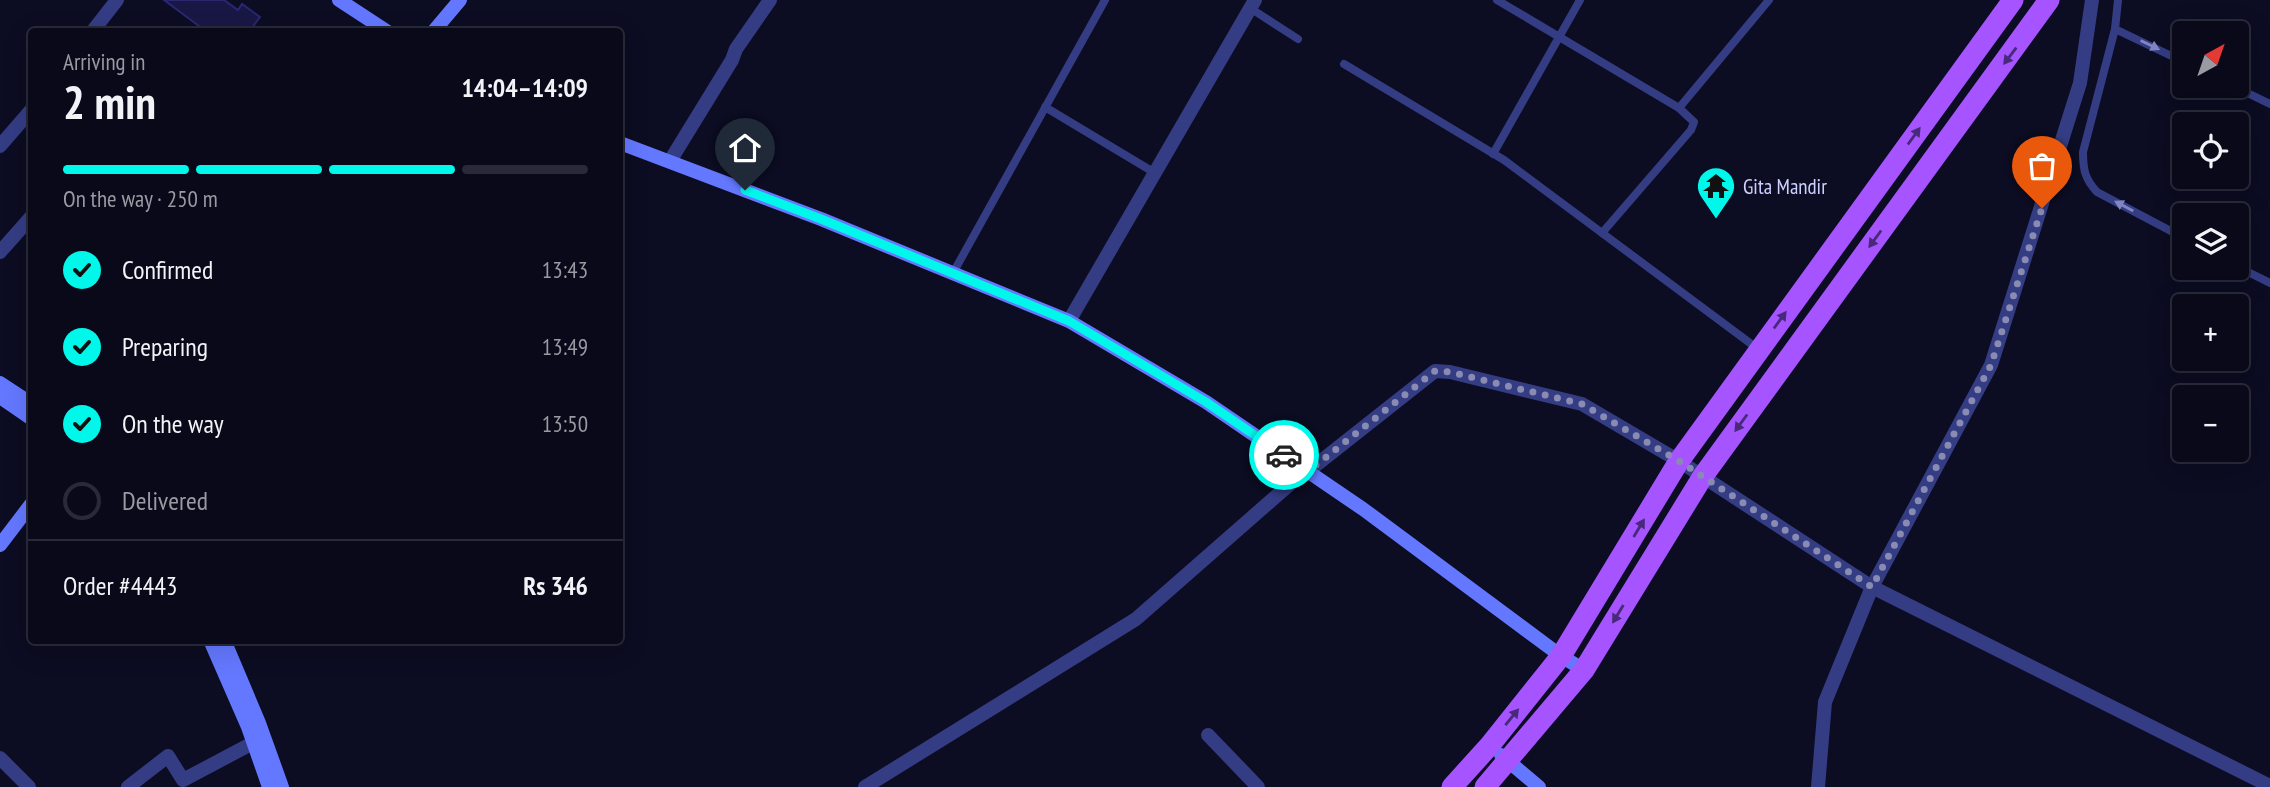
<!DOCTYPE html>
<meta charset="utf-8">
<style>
:root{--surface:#09091a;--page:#121223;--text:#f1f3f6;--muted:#999aa2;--line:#292a39;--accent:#00f8eb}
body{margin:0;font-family:"PT Sans Narrow",sans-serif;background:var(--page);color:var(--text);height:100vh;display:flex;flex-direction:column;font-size:26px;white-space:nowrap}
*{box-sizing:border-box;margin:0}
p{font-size:23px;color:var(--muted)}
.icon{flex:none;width:38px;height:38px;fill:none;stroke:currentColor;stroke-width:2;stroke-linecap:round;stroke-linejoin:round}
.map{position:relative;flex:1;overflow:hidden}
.drawer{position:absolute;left:28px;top:28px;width:595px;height:616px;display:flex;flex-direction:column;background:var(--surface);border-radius:7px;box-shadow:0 7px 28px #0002,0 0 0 2px var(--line)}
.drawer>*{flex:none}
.needle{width:46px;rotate:40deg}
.controls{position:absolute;left:2172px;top:21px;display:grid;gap:14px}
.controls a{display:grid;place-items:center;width:77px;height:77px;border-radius:7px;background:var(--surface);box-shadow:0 7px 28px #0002,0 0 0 2px var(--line);font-size:35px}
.pin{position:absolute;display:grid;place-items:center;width:60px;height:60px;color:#fff;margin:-72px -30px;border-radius:50% 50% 50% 0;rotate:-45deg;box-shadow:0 0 7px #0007}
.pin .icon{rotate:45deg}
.courier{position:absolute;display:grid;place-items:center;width:70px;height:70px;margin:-35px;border:5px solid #00f8eb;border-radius:50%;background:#fff;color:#222;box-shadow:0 2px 9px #0007}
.summary em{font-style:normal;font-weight:700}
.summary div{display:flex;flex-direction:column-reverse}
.summary{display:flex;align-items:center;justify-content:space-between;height:119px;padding:0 35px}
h1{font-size:46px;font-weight:700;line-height:52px}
.bar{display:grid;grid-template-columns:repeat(4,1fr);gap:10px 7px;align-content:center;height:84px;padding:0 35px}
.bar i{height:9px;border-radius:5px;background:var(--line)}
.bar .on{background:var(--accent)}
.bar p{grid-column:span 4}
.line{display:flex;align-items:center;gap:18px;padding:0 35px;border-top:2px solid var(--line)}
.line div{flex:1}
ol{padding:0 35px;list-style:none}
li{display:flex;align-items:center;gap:21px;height:77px}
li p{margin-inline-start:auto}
li .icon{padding:7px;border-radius:50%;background:var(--accent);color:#111;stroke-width:4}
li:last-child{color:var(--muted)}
li i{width:38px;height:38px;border:4px solid var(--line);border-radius:50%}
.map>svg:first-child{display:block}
</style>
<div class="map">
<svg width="2270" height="787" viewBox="0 0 2270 787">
<rect width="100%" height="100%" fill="#0c0c22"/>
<!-- building -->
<path fill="#191744" stroke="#2a2772" stroke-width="2" d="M164,0H224L238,10L242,4L260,17L249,32H207Z"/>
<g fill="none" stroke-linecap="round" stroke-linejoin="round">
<!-- lane -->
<g stroke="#343d84" stroke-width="8">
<path d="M1497,0L1679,108L1694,122L1691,130L1602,233"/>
<path d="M2118,0L2115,29L2083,152C2083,170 2085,179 2097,192L2184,238"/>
<path d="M1250,8L1298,39"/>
<path d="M2115,29L2184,62"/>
<path d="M1344,64L1504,160L1758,349"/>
<path d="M2233,86L2270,104"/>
<path d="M1045,107L1155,173"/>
<path d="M1679,108L1769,0"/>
<path d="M1493,154L1580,0"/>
<path d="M2236,266L2270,283"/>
<path d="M953,273L1105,0"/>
</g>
<!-- street -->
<g stroke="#343d84" stroke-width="14">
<path d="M92,32L117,0"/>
<path d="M0,146L32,109"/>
<path d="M670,161L732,60L736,49L770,0"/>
<path d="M0,252L32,216"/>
<path d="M1069,321L1255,0"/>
<path d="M1208,735L1258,787"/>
<path d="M0,758L29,787"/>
<path d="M128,787L168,756L183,780L253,743"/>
<path d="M865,787L1136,619L1306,470L1316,465L1435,371L1450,372L1582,404L1679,461L1872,587L2270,786"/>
<path d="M1818,787L1825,702L1872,587L1991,365L2080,83L2092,0"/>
</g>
<!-- secondary -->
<g stroke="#6478ff" stroke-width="14">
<path d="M339,0L388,32"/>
<path d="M433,32L460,0"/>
<path d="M620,143L821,219L1069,321L1206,402L1363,509L1561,656L1584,670"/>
<path d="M0,383L32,404"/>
<path d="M0,397L32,419"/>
<path d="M0,545L32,503"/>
<path d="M210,640L248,727L269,787"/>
<path d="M224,640L259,723L282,787"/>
<path d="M1501,755L1539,787"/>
</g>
<!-- primary -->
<g stroke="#a554ff" stroke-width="21">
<path d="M1452,787L1490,745L1561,656L1679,461L2013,0"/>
<path d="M1485,787L1584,670L1703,476L2049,0"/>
</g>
</g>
<!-- one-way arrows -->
<defs><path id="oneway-solid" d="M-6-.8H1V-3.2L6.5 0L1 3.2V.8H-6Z" transform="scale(1.75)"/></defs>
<g fill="#8086c2">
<use href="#oneway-solid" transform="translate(2150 45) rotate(26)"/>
<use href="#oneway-solid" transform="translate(2124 206) rotate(-152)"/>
</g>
<g fill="#49297a">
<use href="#oneway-solid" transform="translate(2010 56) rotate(127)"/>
<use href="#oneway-solid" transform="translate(1914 136) rotate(-54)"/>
<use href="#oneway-solid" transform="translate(1875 239) rotate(126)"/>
<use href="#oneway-solid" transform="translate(1780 320) rotate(-54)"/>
<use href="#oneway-solid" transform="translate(1741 423) rotate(126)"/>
<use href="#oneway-solid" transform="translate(1639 528) rotate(-59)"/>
<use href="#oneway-solid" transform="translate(1618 614) rotate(121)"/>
<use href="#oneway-solid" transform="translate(1512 717) rotate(-51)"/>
</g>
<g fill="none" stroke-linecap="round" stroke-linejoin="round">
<!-- done -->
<path stroke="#898bb2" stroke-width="7" stroke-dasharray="0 12.6" d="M1284,455L1306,470L1316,465L1435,371L1450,372L1582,404L1679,461L1872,587L1991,365L2042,208"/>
<!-- route -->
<path stroke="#00f8eb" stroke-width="9" d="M745,190L821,219L1069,321L1206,402L1284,455"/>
</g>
<!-- icons -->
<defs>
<g id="temple-pin" transform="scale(2.0125)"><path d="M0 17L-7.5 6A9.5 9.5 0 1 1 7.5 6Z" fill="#00f8eb" stroke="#0c0c22"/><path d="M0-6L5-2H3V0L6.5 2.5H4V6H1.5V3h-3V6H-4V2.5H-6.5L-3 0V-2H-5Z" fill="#111"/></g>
</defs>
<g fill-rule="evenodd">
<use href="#temple-pin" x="1716" y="186"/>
</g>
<g text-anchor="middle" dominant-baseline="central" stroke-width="5" stroke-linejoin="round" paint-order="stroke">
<!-- poi labels -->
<g font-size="21" fill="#cdcfff" stroke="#0c0c22" text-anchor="start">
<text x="1743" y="186">Gita Mandir</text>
</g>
</g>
</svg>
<div class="controls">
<a><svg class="needle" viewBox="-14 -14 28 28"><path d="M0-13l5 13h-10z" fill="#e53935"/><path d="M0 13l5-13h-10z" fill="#999aa2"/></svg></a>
<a><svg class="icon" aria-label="locate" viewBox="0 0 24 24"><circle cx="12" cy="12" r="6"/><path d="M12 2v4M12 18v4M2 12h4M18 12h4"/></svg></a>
<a><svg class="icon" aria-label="layers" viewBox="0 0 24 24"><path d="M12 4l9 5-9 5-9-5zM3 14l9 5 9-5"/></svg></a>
<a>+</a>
<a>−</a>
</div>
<div class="pin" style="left:2042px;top:208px;background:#ea580c"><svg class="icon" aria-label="bag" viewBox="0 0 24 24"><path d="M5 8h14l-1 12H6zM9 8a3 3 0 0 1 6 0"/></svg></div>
<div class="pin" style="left:745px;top:190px;background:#1f2937"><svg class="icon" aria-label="home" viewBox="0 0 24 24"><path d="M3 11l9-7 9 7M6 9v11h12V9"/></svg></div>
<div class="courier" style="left:1284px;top:455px"><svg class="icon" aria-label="car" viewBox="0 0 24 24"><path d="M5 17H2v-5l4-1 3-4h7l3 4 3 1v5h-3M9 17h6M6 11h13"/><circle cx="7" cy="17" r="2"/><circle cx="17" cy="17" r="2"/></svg></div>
<section class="drawer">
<div class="summary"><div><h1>2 min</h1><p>Arriving in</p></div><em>14:04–14:09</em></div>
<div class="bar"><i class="on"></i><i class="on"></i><i class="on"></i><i></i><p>On the way · 250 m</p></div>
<ol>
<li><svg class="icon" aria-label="check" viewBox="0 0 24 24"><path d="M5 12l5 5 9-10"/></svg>Confirmed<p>13:43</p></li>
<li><svg class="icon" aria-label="check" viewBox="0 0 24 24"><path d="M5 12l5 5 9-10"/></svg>Preparing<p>13:49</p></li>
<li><svg class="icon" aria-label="check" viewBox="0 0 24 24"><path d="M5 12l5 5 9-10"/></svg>On the way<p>13:50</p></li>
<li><i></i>Delivered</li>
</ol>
<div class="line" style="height:91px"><div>Order #4443</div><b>Rs 346</b></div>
</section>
</div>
